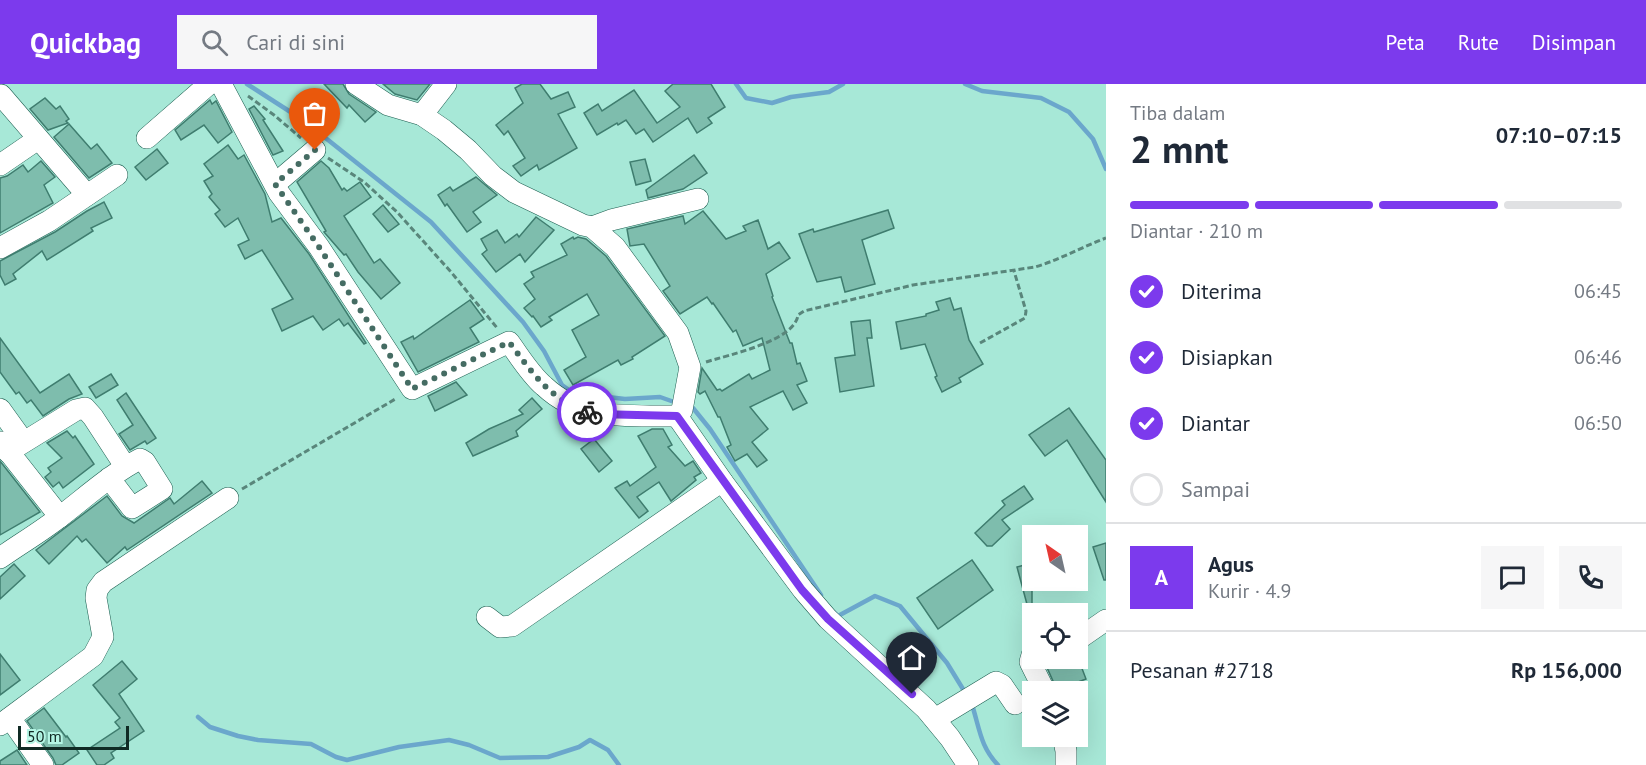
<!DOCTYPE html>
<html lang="id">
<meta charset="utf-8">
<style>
:root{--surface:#fff;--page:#f6f6f7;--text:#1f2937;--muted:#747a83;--line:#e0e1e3;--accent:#7c3aed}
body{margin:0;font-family:"PT Sans",sans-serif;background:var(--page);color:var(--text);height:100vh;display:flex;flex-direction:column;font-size:22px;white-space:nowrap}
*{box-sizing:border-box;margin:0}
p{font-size:20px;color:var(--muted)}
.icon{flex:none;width:33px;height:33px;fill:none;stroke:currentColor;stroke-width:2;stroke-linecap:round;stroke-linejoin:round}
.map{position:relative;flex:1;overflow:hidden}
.sheet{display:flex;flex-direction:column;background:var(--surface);width:540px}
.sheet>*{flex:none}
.needle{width:39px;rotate:326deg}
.fabs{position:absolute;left:1022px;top:441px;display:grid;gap:12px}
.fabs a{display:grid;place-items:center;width:66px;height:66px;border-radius:0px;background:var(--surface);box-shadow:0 6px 24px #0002;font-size:30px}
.scale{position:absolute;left:18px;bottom:15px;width:111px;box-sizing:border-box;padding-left:6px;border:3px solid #102a24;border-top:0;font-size:16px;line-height:21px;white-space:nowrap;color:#102a24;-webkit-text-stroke:4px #b4f5e4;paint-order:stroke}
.pin{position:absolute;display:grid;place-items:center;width:51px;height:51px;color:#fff;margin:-62px -26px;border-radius:50% 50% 50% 0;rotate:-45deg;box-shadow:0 0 6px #0007}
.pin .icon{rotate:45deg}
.courier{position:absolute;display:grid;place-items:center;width:60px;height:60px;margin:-30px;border:4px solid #7c3aed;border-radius:50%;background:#fff;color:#222;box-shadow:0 2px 8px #0007}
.overview em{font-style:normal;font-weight:600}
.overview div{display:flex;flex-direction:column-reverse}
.overview{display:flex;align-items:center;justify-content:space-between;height:102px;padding:0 24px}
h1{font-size:39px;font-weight:600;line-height:45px}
.bar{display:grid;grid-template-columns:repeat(4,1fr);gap:9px 6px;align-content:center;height:72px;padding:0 24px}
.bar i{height:8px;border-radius:4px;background:var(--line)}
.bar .active{background:var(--accent)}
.bar p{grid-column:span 4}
.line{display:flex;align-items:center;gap:15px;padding:0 24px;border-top:2px solid var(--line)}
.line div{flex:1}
.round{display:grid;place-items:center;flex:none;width:63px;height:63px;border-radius:0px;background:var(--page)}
ol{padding:0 24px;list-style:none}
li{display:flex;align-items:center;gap:18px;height:66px}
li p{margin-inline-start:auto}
li .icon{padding:6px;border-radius:50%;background:var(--accent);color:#fff;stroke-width:4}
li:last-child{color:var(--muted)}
li i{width:33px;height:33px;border:3px solid var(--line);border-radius:50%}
header{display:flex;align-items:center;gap:36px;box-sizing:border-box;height:84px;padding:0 30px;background:var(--accent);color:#fff}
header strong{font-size:28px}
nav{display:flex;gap:33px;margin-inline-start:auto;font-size:21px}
.search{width:420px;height:54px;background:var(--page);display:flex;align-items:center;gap:15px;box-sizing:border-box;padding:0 21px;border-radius:0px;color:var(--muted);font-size:22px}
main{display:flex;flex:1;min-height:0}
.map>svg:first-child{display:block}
</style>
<header>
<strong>Quickbag</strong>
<div class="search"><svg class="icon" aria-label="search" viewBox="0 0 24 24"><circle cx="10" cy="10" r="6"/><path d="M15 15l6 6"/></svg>Cari di sini</div>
<nav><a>Peta</a><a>Rute</a><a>Disimpan</a></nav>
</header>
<main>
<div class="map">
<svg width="1106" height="681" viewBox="0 0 1106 681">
<rect width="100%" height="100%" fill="#a7e8d7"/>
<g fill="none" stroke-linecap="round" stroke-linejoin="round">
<!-- stream -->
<g stroke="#6ba7cc" stroke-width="4.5">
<path d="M247,0L303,36L431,138L523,238L544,267L562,301L573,309L625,315L660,313L677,319"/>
<path d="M736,0L746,14L772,19L791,13L829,8L843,0"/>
<path d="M965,0L982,7L1041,14L1069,28L1093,55L1106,85"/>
<path d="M688,323L693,324L710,345L821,511"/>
<path d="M835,529L838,532L875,512L900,522L947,579L966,610"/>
<path d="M973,624C980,647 981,663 998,681"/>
<path d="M198,633L210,643L238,652L258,656L311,660L336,673L347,676L399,663L449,656L469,661L500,674L548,673L579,663L590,656L608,666L619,681"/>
</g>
</g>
<!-- building -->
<g fill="#7ebdad" stroke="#3f7d6f" stroke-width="1.5">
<path d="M324,0H343L349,10L376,28L365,38L349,21L347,24Z"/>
<path d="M383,0H430L417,16L395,10Z"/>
<path d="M522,0H540L551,15L568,8L575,23L558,30L577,64L539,86L537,81L521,92L513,82L525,74L508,47L504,51L496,41L523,19L515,4Z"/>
<path d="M673,0H711L725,23L708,34L712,39L697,49L688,34L653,58L644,45L636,50L626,36L618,41L617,39L597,51L584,29L598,20L602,27L634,6L657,39L680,23L665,7Z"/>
<path d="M45,14L56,25L60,22L69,35L66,37L68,39L48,46L30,25Z"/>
<path d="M210,16L212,20L216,17L232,48L218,59L204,41L181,56L175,46Z"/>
<path d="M254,22L265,35L263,36L283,67L273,71L249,25Z"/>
<path d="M69,40L91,65L97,60L112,79L89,94L54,53Z"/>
<path d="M228,61L238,75L244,71L265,110L272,138L281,134L309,170L366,259L364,260L348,239L344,242L339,235L323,246L313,232L282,247L272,225L293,215L262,166L245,175L238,161L249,156L238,134L225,143L215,130L220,126L209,113L212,110L204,97L213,92L204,80Z"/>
<path d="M157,65L168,79L146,96L135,83Z"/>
<path d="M694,71L707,89L683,105L648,114L646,106Z"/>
<path d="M645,75L651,97L636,101L630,78Z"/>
<path d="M41,77L55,93L44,101L53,119L0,149V94L7,92L23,81L28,88Z"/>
<path d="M321,77L329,84L342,106L344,104L347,107L360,98L371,113L344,132L374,179L380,175L400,199L381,215L358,188L346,170L344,171L324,148L326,147L297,98Z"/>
<path d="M476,93L497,111L473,128L481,138L467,148L447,120L445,122L438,111L450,103L453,107Z"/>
<path d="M104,118L112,134L91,144L93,147L47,176L42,167L13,190L16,195L5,201L0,191V177L55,148L87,127Z"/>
<path d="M383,121L399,140L388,148L373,130Z"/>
<path d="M888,126L894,144L862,156L875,200L845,208L841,193L817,198L799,150L813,145L814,148Z"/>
<path d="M703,127L726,155L746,147L743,142L758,136L768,165L779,158L790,174L766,190L773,212L772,213L790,259H792L797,280L800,279L807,297L797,301L807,319L793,326L783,307L750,323L768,345L752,358L767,376L757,383L747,370L735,377L727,363L731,361L720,333H718L705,307L700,310L698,308L702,284L717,306L720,305L722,307L749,290L752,295L770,286L762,254L743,262L736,246L733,248L713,219L712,220L707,213L680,230L663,207L670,202L644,160L630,162L627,145L683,132L685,140Z"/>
<path d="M536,133L554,146L525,178L520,170L496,188L482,170L487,166L481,155L497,146L505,159L517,150L519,153Z"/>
<path d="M573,153L574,155L578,153L586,155L606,172L665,252L632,273L633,275L621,281L618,276L573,301L564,286L586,273L572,246L599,231L587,210L549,233L552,236L541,243L533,232L532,233L524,224L535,215L524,200L534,193L531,188L567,171L561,160Z"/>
<path d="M950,214L954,226L961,224L969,256L983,280L959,294L961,298L942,308L935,293L937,292L925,260L901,265L896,238L926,232V230L939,226L936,218Z"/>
<path d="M470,216L484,235L470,244L479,258L418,288L401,258L413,252L414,255Z"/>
<path d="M870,236L872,254H867L874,302L840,308L835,274L855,271L851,238Z"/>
<path d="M0,254L40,309L69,290L82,310L69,315L43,332L31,316L27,319L19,308L16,310L0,288Z"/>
<path d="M111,290L118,301L96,314L89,303Z"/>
<path d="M456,298L467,311L435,327L428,312Z"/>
<path d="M126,309L156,354L147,360L145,357L130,366L119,350L133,341L117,316Z"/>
<path d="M532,314L542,325L516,347L518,352L473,372L466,359L489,345L523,330L519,326Z"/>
<path d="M1069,324L1106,376V418L1067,356L1045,372L1029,351Z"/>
<path d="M652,345H663L672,361L668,363L685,382L693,377L701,389L694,393L696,396L671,417L659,398L637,413L648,427L639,434L615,404L627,397L630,402L656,383L638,352Z"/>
<path d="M67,347L73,354L75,352L94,380L63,404L59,398L53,403L45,393L51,388L48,384L62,374L47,359Z"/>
<path d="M594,355L612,377L599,388L581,365Z"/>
<path d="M0,377L40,428L0,451Z"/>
<path d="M202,397L212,409L127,466L125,463L107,479L86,455L82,458L77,452L49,480L36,466L107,412L122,432L134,439L170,414L174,420Z"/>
<path d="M1024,402L1033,415L1002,436L1010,445L992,462H987L975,449L1005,421L1002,417Z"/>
<path d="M1106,459V496H1104L1093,463Z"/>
<path d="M972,476L993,506L938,545L917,514Z"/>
<path d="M1032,479V523L1028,524L1017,483Z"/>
<path d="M14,480L25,492L0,515V493Z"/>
<path d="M0,570L20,596L0,611Z"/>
<path d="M1055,574H1078L1086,595L1057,606L1045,579Z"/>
<path d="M122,577L137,595L119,610L144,647L111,669L114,674L104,681H97L87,666L120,644L115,638L120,634L93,601Z"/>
<path d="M44,624L66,653L67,652L79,669L62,681H56L53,674L27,637Z"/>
<path d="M17,666L27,681H0V677Z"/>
</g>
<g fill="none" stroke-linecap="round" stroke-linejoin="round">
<!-- minor casing -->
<g stroke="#1c5e50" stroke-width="22">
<g id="minor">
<path d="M221,0L279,109L319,163L412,305L509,258C520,273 530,290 544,302C582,338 629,331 677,332"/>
<path d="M356,0L388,21L422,31L444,46L468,66L493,92L514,108L583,141L592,143L615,163L678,249L690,283L682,326L677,332"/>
<path d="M1,11L87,111"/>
<path d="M422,31L446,0"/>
<path d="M147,54L209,0"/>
<path d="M0,81L38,55"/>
<path d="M275,100L315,66"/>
<path d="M592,143L611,136L698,115"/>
<path d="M0,164L49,137L117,91"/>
<path d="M0,325L23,357"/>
<path d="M677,332L722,397L803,506L828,535L926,625L950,654L968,681"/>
<path d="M1,358L60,433"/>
<path d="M8,368L76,326L85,324L93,333L125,382"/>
<path d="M0,474C20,460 42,447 61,432C87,412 111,390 140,375L145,378L162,405L132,424L109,394"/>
<path d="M487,533L500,543L512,542L722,397"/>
<path d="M1077,556L1106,536"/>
<path d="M1032,571L1030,578L1045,608"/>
<path d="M10,634L43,681"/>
<path d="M935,635L996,598L1002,601L1015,620"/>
<path d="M0,641L93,572L103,553L96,514L97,506L103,498L228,414"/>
<path d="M1063,652L1066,667V681"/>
</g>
</g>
<!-- path -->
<g stroke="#59867b" stroke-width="3" stroke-dasharray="6 3" stroke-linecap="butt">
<path d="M248,12L274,31L301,54"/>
<path d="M328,74L364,98L397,128L451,188L498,245"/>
<path d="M980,259L1025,234L1026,227L1014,187"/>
<path d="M706,278C728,271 795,257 798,231L804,227L913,201L1035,183C1059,176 1082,163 1106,154"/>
<path d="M242,405L397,314"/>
</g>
<!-- minor -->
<use href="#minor" stroke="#fff" stroke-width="21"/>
</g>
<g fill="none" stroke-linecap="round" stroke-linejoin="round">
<!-- done -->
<path stroke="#456c63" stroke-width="6" stroke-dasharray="0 10.8" d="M315,66L275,100L319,163L412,305L509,258C531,287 550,316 587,328"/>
<!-- route -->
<path stroke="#7c3aed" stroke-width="8" d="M587,328L597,330L677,332L802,506L828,535L912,610"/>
</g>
</svg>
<div class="fabs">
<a><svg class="needle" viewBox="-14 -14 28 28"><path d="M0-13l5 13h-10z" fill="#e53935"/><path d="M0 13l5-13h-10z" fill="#747a83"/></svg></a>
<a><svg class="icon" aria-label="locate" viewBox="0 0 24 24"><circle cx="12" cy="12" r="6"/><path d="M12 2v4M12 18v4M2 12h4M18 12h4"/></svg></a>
<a><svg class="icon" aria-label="layers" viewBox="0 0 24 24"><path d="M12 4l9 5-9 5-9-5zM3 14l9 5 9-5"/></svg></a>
</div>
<div class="scale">50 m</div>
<div class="pin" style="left:315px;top:66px;background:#ea580c"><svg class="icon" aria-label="bag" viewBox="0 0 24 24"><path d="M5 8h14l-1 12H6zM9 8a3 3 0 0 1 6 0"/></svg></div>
<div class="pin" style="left:912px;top:610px;background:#1f2937"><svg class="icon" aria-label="home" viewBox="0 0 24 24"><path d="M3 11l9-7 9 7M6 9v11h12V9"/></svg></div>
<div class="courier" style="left:587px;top:328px"><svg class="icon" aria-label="bike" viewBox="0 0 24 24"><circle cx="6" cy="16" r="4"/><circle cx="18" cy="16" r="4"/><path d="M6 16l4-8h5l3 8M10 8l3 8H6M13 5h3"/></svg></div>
</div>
<section class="sheet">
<div class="overview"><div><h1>2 mnt</h1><p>Tiba dalam</p></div><em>07:10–07:15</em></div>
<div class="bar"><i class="active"></i><i class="active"></i><i class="active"></i><i></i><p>Diantar · 210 m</p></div>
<ol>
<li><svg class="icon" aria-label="check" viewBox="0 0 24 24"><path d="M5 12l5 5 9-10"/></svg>Diterima<p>06:45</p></li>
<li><svg class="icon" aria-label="check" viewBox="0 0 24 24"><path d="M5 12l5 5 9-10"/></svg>Disiapkan<p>06:46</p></li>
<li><svg class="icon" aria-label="check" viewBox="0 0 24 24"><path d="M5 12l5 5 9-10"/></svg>Diantar<p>06:50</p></li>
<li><i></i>Sampai</li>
</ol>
<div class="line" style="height:108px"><b class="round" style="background:var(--accent);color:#fff">A</b><div><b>Agus</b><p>Kurir · 4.9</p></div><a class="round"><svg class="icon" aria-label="chat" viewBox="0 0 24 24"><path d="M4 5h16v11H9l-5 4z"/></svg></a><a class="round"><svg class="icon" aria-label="phone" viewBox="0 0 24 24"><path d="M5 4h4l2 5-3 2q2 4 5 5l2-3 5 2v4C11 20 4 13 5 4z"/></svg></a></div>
<div class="line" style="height:78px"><div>Pesanan #2718</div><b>Rp 156,000</b></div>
</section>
</main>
